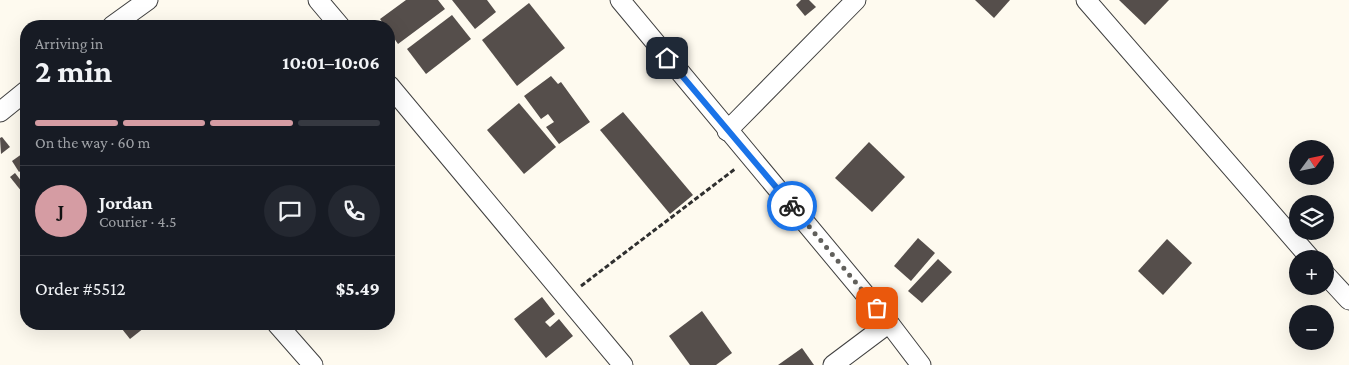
<!DOCTYPE html>
<meta charset="utf-8">
<style>
:root{--surface:#171b24;--page:#242831;--text:#f1f3f6;--muted:#9ea1a6;--line:#363941;--accent:#d59ca3}
body{margin:0;font-family:"Crimson Pro",serif;background:var(--page);color:var(--text);height:100vh;display:flex;flex-direction:column;font-size:19px;white-space:nowrap}
*{box-sizing:border-box;margin:0}
p{font-size:16px;color:var(--muted)}
.icon{flex:none;width:28px;height:28px;fill:none;stroke:currentColor;stroke-width:2;stroke-linecap:round;stroke-linejoin:round}
.map{position:relative;flex:1;overflow:hidden}
.side{position:absolute;left:20px;top:20px;width:375px;height:310px;display:flex;flex-direction:column;background:var(--surface);border-radius:20px;box-shadow:0 5px 20px #0002}
.side>*{flex:none}
.needle{width:32px;rotate:57deg}
.fabs{position:absolute;left:1289px;top:140px;display:grid;gap:10px}
.fabs a{display:grid;place-items:center;width:45px;height:45px;border-radius:50%;background:var(--surface);box-shadow:0 5px 20px #0002;font-size:25px}
.pin{position:absolute;display:grid;place-items:center;width:42px;height:42px;color:#fff;margin:-21px;border-radius:10px;box-shadow:0 2px 8px #0006}
.courier{position:absolute;display:grid;place-items:center;width:50px;height:50px;margin:-25px;border:4px solid #1a73e8;border-radius:50%;background:#fff;color:#222;box-shadow:0 1px 6px #0007}
.head em{font-style:normal;font-weight:700}
.head div{display:flex;flex-direction:column-reverse}
.head{display:flex;align-items:center;justify-content:space-between;height:85px;padding:0 15px}
h1{font-size:32px;font-weight:700;line-height:38px}
.bar{display:grid;grid-template-columns:repeat(4,1fr);gap:8px 5px;align-content:center;height:60px;padding:0 15px}
.bar i{height:6px;border-radius:4px;background:var(--line)}
.bar .on{background:var(--accent)}
.bar p{grid-column:span 4}
.line{display:flex;align-items:center;gap:12px;padding:0 15px;border-top:1px solid var(--line)}
.line div{flex:1}
.round{display:grid;place-items:center;flex:none;width:52px;height:52px;border-radius:26px;background:var(--page)}
.map>svg:first-child{display:block}
</style>
<div class="map">
<svg width="1349" height="365" viewBox="0 0 1349 365">
<rect width="100%" height="100%" fill="#fefaef"/>
<!-- building -->
<g fill="#554e4b">
<path d="M406,0H438L445,9L398,44L389,31V26H385L380,19Z"/>
<path d="M452,0H487L496,12L475,29Z"/>
<path d="M801,0H809L816,7L805,16L796,5Z"/>
<path d="M975,0H1010L994,18Z"/>
<path d="M1119,0H1169L1145,25Z"/>
<path d="M529,3L565,48L517,86L482,40Z"/>
<path d="M452,15L471,39L426,74L407,49Z"/>
<path d="M551,76L558,84L561,82L590,122L559,144L546,127L554,122L548,114L541,119L524,96Z"/>
<path d="M519,103L556,147L524,174L487,130Z"/>
<path d="M623,112L693,195L670,214L600,130Z"/>
<path d="M2,137L10,147L1,154L0,138Z"/>
<path d="M869,142L905,177L872,212L835,178Z"/>
<path d="M26,151V167L19,172L12,161Z"/>
<path d="M15,173L26,187V197L10,177Z"/>
<path d="M918,238L935,253L911,281L894,266Z"/>
<path d="M1167,239L1192,263L1163,295L1138,271Z"/>
<path d="M938,259L952,272L922,303L908,291Z"/>
<path d="M542,297L555,314L545,322L550,327L559,319L573,336L546,358L514,319Z"/>
<path d="M702,311L732,353L716,365H690L669,336Z"/>
<path d="M118,324H149L130,339Z"/>
<path d="M802,348L814,365H778Z"/>
</g>
<g fill="none" stroke-linecap="round" stroke-linejoin="round">
<!-- street casing -->
<g stroke="#404040" stroke-width="21">
<g id="street">
<path d="M318,0L340,26"/>
<path d="M620,0L889,323L921,365"/>
<path d="M1086,0L1311,259"/>
<path d="M112,26L148,0"/>
<path d="M389,85L623,365"/>
<path d="M0,112L26,91"/>
<path d="M727,131L856,0"/>
<path d="M1325,274L1349,300"/>
<path d="M277,324L313,365"/>
<path d="M833,365L889,323"/>
</g>
</g>
<!-- path -->
<path stroke="#2f2f2f" stroke-width="3" stroke-dasharray="5 2.5" stroke-linecap="butt" d="M581,286L735,169"/>
<!-- street -->
<use href="#street" stroke="#fff" stroke-width="19"/>
</g>
<g fill="none" stroke-linecap="round" stroke-linejoin="round">
<!-- done -->
<path stroke="#61605c" stroke-width="5" stroke-dasharray="0 9" d="M792,206L877,308"/>
<!-- route -->
<path stroke="#1a73e8" stroke-width="6" d="M667,58L792,206"/>
</g>
</svg>
<div class="fabs">
<a><svg class="needle" viewBox="-14 -14 28 28"><path d="M0-13l5 13h-10z" fill="#e53935"/><path d="M0 13l5-13h-10z" fill="#9ea1a6"/></svg></a>
<a><svg class="icon" aria-label="layers" viewBox="0 0 24 24"><path d="M12 4l9 5-9 5-9-5zM3 14l9 5 9-5"/></svg></a>
<a>+</a>
<a>−</a>
</div>
<div class="pin" style="left:877px;top:308px;background:#ea580c"><svg class="icon" aria-label="bag" viewBox="0 0 24 24"><path d="M5 8h14l-1 12H6zM9 8a3 3 0 0 1 6 0"/></svg></div>
<div class="pin" style="left:667px;top:58px;background:#1f2937"><svg class="icon" aria-label="home" viewBox="0 0 24 24"><path d="M3 11l9-7 9 7M6 9v11h12V9"/></svg></div>
<div class="courier" style="left:792px;top:206px"><svg class="icon" aria-label="bike" viewBox="0 0 24 24"><circle cx="6" cy="16" r="4"/><circle cx="18" cy="16" r="4"/><path d="M6 16l4-8h5l3 8M10 8l3 8H6M13 5h3"/></svg></div>
<section class="side">
<div class="head"><div><h1>2 min</h1><p>Arriving in</p></div><em>10:01–10:06</em></div>
<div class="bar"><i class="on"></i><i class="on"></i><i class="on"></i><i></i><p>On the way · 60 m</p></div>
<div class="line" style="height:90px"><b class="round" style="background:var(--accent);color:#111">J</b><div><b>Jordan</b><p>Courier · 4.5</p></div><a class="round"><svg class="icon" aria-label="chat" viewBox="0 0 24 24"><path d="M4 5h16v11H9l-5 4z"/></svg></a><a class="round"><svg class="icon" aria-label="phone" viewBox="0 0 24 24"><path d="M5 4h4l2 5-3 2q2 4 5 5l2-3 5 2v4C11 20 4 13 5 4z"/></svg></a></div>
<div class="line" style="height:65px"><div>Order #5512</div><b>$5.49</b></div>
</section>
</div>
